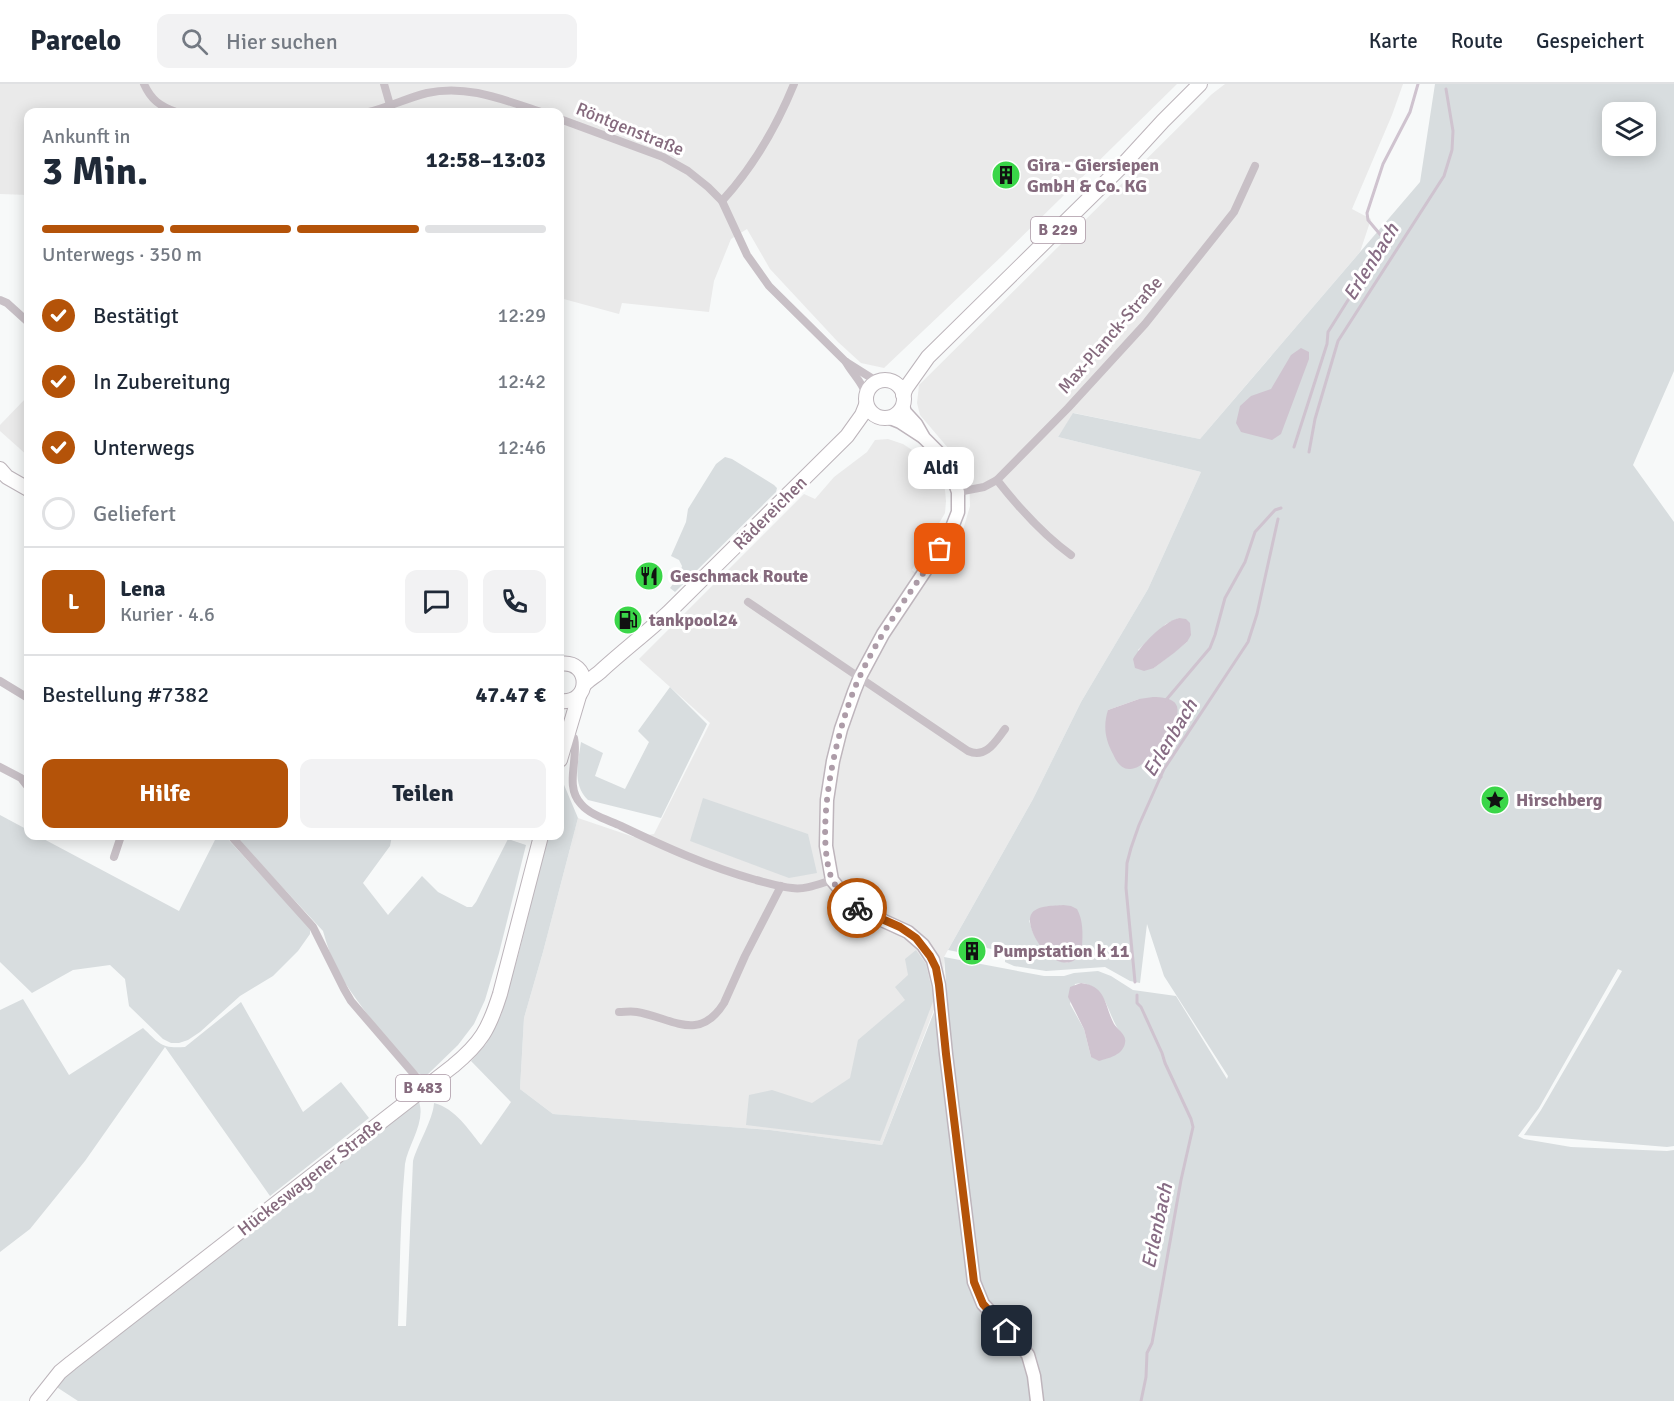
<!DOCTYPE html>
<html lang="de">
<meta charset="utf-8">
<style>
:root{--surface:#fff;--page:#f2f2f3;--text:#1f2937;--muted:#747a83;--line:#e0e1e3;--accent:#b45309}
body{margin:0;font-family:Signika,sans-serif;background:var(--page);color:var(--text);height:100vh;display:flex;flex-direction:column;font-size:22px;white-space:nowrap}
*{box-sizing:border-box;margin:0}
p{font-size:20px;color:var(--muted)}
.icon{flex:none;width:33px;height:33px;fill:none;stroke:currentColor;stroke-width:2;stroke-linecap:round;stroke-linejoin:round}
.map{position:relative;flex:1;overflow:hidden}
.panel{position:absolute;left:24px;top:24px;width:540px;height:732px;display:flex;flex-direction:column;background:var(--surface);border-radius:12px;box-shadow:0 3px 15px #0003}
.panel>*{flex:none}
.tools{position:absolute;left:1602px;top:18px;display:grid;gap:12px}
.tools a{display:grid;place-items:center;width:54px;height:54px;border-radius:12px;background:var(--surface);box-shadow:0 3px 15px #0003;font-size:30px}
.pin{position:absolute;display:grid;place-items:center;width:51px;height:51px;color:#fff;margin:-26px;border-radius:12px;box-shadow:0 3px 9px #0006}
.courier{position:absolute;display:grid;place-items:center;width:60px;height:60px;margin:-30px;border:4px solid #b45309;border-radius:50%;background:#fff;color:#222;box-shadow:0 2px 8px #0007}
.bubble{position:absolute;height:42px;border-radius:12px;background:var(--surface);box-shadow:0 3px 15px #0003;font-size:20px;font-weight:700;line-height:42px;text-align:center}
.overview em{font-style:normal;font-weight:700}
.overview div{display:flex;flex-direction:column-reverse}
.overview{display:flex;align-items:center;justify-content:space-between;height:102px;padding:0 18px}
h1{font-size:39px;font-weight:700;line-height:45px}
.bar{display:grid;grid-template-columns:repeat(4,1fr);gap:9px 6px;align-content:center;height:72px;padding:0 18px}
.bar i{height:8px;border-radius:4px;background:var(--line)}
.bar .on{background:var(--accent)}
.bar p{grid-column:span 4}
.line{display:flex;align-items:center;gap:15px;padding:0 18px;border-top:2px solid var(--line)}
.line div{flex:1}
.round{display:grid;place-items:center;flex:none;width:63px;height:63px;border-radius:12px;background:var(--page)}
ol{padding:0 18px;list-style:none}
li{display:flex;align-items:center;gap:18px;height:66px}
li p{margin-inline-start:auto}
li .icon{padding:6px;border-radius:50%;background:var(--accent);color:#fff;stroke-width:4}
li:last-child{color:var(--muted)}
li i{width:33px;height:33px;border:3px solid var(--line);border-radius:50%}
.button{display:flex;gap:12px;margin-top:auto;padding:12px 18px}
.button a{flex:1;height:69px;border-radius:12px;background:var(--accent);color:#fff;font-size:24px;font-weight:700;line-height:69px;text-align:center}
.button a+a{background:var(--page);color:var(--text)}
header{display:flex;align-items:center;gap:36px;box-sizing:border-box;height:84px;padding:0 30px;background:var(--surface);border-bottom:2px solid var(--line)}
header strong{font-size:28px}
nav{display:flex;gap:33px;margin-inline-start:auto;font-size:21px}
.search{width:420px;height:54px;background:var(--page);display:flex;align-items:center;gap:15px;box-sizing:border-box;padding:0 21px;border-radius:12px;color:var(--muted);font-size:22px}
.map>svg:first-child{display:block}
</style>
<header>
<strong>Parcelo</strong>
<div class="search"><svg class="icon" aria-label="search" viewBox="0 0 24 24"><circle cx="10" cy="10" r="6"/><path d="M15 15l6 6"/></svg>Hier suchen</div>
<nav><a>Karte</a><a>Route</a><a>Gespeichert</a></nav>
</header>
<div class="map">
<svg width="1674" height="1317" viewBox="0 0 1674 1317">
<rect width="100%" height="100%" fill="#f7f9f9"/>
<!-- built -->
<g fill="#eaeaea">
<path d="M0,0H1177L1002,172L884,284L861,279L838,258L770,185L747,145L731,155L714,197L709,228L622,219L619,230L560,214V28H28V111L0,110Z"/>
<path d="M1225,0H1403L1392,31L1352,125L1371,135L1360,168L1200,355L1074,329L1058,353L1201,388L1148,505L1081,618L1033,715L944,873L943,902L882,1061L770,1046L553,1030L520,1005L524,934L543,868L578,734L634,753L654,750L710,639L639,575L804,410L815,415L834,393L867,368L875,356L888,355L903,360L932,379L944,396L946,417L945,429L912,486L926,496L963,446L970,422L969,394L954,371L920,331L917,319L919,301L1212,10Z"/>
<path d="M28,312V372L0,347V341Z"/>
</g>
<!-- green -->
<g fill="#d8dddf" fill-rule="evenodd">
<path d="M1435,0H1674V287L1633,381L1674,438V1062L1667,1063L1524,1051L1541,1026L1622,887L1618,885L1539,1024L1518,1052L1524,1055L1571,1063L1667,1067L1674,1066V1317H1041L1039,1290L988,1221L978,1197L952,970L944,873L1044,892H1064L1074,889L1098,887L1111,892L1133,906L1176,912L1227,995L1228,992L1164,892L1147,840L1140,899L1130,897L1105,883L1046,887L1014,882L1005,878V872L996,866L982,863L978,872L948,866L1033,715L1081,618L1148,505L1201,388L1058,353L1073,329L1200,355L1420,98ZM1612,28H1646V62H1612ZM1179,534L1187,558L1154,584L1138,566L1166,540ZM1139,615L1178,633L1164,655L1108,626ZM1029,836L1076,875L1066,879C1044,866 1036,862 1029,836ZM1081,899C1107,902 1107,930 1120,948L1091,973L1084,945L1070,920L1075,900Z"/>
<path d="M725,373L732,375L774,401L777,404L776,408L675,508L670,504L680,490L682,482L679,476L671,472L686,438L688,425L716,380Z"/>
<path d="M670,603L707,640L661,734L588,716C572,701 578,678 581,658L603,669L595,692L625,705L649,658L638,647Z"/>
<path d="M562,696L578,734L543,868L524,934L520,1005L553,1030L770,1046L882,1061L934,928L952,1051L970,1200L1005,1252L1024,1276L1030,1295L1031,1317H78L55,1302L76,1282L419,1018C426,1038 408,1061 405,1080C400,1134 400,1188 398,1242H406L413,1077C418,1059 433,1036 434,1019C456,1025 468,1045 481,1061L511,1018L471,977L486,960L501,931L519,868L548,752H560V706Z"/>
<path d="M703,714L808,750L817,789L789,794L690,757Z"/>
<path d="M0,731L28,746V752H38L179,827L217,752H225L310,844V850L298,867L273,892L240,912L200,948L188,956L179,959H171L163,955L129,922L125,895L110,881L73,886L32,909L0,878Z"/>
<path d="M235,752H392L390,762L363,799L388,831L422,792L438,808L467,823H472L476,818L508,755L526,761L499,869L485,916L474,940L458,961L425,993C408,987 347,905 337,886C331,873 327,861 323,847Z"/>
<path d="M916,866L926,880L934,915L880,1057L746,1041L749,1011L772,1006L812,1019L850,994L858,956L905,916L895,903L908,891L905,875Z"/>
<path d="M23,915L69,991L143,944C159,959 161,965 185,963L241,918L303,1028L341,998L369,1034L270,1112L165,963L85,1077L30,1145L0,1168V926Z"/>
</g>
<!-- water -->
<g fill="#cfc3cf">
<path d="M1301,264L1309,268V275L1281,350L1272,356L1241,348L1236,339L1240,322L1251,312L1271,305L1291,271Z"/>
<path d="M1179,534L1186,535L1190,539L1191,551L1187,558L1174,569L1154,584L1144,587L1135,584L1133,575C1141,561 1163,538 1179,534Z"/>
<path d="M1153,613C1183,613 1182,627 1169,648C1162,659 1153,673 1142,680C1139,683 1133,685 1129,685C1121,685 1116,677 1113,670C1105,655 1103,642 1108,626L1139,615Z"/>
<path d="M1063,821L1071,822L1077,825C1083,836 1083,849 1082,862C1081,869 1079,874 1073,877C1050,888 1022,841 1032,829C1038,821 1054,822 1063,821Z"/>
<path d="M1081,899C1107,902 1104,921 1114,940C1118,946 1127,951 1125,959C1123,971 1109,974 1099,977L1091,973L1084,945L1068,913L1070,903Z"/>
</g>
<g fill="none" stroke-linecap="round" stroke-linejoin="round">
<!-- stream -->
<g stroke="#cfc3cf" stroke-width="3">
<path d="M1294,363L1327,260L1328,248L1382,162L1384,155L1368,136L1367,129L1383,80L1410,28L1418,0"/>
<path d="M1309,368L1315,335L1338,257L1444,92L1452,66L1453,47L1446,5"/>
<path d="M1166,616L1210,564L1215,551L1225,514L1245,478L1255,448L1275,426L1281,424"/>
<path d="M1143,678L1161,693"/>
<path d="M1135,898L1126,804L1127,779L1131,764L1139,741L1164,685L1248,558L1257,530L1278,435"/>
<path d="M1137,911V919L1141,923L1162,969L1165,979L1191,1035L1193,1043L1181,1096L1152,1259L1147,1269L1146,1293L1141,1317"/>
</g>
<!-- secondary casing -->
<g stroke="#beb5bc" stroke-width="15">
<g id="secondary">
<path d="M903,322L905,328L916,340L924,354L943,373L950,385L958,408V428L949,451L883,550L860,593L854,608L841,645L833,677L827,716L826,762L832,796L852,820L860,826L908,848L923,861L933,876L939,901L946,970L974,1198L983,1220L1016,1255L1028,1271L1034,1292L1037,1317"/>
<path d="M890,334L900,338L923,353"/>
</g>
</g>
<!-- primary casing -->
<g stroke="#bcb4ba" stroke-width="16">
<g id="primary">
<circle cx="885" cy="315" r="19"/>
<path d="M903,311L906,304L928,273L1119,85L1163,37L1200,0"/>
<path d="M0,385L7,393L28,405"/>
<path d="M560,580C591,575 592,621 560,617"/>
<path d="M584,601C589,595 596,592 602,586C623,567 646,549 668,529L847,352L862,331L866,321"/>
<path d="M560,676L579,612"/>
<path d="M37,1317L60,1288L71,1279L453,982C481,959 489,945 500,910L541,752"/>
</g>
</g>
<!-- street -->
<g stroke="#c8c0c6" stroke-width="8">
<path d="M144,0C151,16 160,22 176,28"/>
<path d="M384,0L392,28"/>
<path d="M369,28C389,23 407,14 427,9C467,0 504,16 541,28"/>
<path d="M560,35L663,73L688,87L708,103L722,117L747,171L769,202L846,278L873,295L880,297"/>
<path d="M722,117C754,82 776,44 794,0"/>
<path d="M0,216L7,219L28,238"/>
<path d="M846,278C852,289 862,298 866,310"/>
<path d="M997,396C1019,424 1042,450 1071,471"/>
<path d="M958,408L984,403L997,396L1068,324L1145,240L1234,128L1255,82"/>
<path d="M748,518L968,667C986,675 995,658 1005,645"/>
<path d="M0,597L28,614"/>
<path d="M567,650L574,654C579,675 564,702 581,720C590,731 608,736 621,742C665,763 709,783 756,796C768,799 780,803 792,804C805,806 819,800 832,796"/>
<path d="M0,683L21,694L28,703"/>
<path d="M231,752L313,843L344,905L351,917L425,1003"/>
<path d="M114,773L121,752"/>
<path d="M619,928C625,928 631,927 637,928C672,934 699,959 724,919L745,872L781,802"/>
</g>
<!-- secondary -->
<use href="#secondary" stroke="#fff" stroke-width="12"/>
<!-- primary -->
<use href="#primary" stroke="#fff" stroke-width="14"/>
</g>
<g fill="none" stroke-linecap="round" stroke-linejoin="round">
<!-- done -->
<path stroke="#ad9ca8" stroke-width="6" stroke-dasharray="0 10.8" d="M857,824C849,819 834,802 831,793C814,741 837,641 860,592C881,547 912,506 940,465"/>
<!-- route -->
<path stroke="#b45309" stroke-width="8" d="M857,824L900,843L916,854L930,872L936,884L939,901L946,970L974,1198L983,1220L1007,1247"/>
</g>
<!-- icons -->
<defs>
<g id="building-disc" transform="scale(1.5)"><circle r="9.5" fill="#3ad648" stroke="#fff"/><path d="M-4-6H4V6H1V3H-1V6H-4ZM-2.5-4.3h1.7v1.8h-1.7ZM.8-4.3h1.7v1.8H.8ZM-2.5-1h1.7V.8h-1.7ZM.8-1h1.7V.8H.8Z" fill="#111"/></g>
<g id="restaurant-disc" transform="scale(1.5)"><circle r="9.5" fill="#3ad648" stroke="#fff"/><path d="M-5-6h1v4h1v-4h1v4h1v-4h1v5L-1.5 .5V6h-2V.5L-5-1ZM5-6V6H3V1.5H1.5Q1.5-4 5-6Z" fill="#111"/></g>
<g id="fuel-disc" transform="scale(1.5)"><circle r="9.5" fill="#3ad648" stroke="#fff"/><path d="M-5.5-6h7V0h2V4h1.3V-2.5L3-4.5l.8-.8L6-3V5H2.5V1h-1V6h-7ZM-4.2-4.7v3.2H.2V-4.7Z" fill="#111"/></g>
<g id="sight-disc" transform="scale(1.5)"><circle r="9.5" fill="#3ad648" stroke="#fff"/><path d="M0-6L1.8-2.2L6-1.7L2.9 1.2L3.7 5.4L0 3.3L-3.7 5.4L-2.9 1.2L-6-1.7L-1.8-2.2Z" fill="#111"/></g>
</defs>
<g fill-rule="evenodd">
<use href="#building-disc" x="1006" y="91"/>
<use href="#restaurant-disc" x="649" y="492"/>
<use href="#fuel-disc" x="628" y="536"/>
<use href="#sight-disc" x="1495" y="716"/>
<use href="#building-disc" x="972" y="867"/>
</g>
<g text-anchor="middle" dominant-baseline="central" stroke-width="6" stroke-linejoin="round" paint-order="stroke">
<!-- shield labels -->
<g fill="#fff" stroke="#aa97a4" stroke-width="1.5">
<rect x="1031" y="133" width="54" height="26" rx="4.5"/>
<rect x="396" y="991" width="54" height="26" rx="4.5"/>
</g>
<g font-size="16" font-weight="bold" fill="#856a7d">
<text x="1058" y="146">B 229</text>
<text x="423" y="1004">B 483</text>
</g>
<!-- street labels -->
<g font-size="18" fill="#856a7d" stroke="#fff">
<text transform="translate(630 45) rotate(22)">Röntgenstraße</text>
<text transform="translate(1110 251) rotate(-49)">Max-Planck-Straße</text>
<text transform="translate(770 429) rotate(-45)">Rädereichen</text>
<text transform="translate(310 1093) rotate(-38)">Hückeswagener Straße</text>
</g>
<!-- poi labels -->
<g font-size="18" font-weight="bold" fill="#856a7d" stroke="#fff" text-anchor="start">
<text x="1027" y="81">Gira - Giersiepen<tspan x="1027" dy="21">GmbH &amp; Co. KG</tspan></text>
<text x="670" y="492">Geschmack Route</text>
<text x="649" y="536">tankpool24</text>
<text x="1516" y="716">Hirschberg</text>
<text x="993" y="867">Pumpstation k 11</text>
</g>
<!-- water labels -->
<g font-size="20" font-style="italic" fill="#876c84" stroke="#fff">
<text transform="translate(1371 178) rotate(-58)">Erlenbach</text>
<text transform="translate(1170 654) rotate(-59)">Erlenbach</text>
<text transform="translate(1157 1142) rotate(-78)">Erlenbach</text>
</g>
</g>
</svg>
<div class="tools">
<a><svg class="icon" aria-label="layers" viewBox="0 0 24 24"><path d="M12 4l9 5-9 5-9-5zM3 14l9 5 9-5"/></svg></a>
</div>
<div class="pin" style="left:940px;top:465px;background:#ea580c"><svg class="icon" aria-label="bag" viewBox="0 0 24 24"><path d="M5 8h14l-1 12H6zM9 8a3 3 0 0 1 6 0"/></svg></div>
<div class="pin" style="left:1007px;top:1247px;background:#1f2937"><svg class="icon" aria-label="home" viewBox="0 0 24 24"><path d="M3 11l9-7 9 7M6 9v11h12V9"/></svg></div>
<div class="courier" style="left:857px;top:824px"><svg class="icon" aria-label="bike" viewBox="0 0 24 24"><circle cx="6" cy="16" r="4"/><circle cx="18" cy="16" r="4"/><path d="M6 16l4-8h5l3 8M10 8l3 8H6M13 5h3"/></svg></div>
<div class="bubble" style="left:908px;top:363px;width:66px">Aldi</div>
<section class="panel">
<div class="overview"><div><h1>3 Min.</h1><p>Ankunft in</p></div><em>12:58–13:03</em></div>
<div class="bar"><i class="on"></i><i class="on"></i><i class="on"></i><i></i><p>Unterwegs · 350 m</p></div>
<ol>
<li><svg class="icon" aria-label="check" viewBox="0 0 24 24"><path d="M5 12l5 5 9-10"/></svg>Bestätigt<p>12:29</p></li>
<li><svg class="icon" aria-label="check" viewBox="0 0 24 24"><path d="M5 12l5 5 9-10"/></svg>In Zubereitung<p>12:42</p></li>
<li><svg class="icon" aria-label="check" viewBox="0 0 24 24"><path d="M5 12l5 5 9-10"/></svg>Unterwegs<p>12:46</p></li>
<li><i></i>Geliefert</li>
</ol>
<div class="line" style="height:108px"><b class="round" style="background:var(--accent);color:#fff">L</b><div><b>Lena</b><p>Kurier · 4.6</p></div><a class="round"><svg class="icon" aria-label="chat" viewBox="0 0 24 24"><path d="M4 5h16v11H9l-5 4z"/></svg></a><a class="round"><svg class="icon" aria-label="phone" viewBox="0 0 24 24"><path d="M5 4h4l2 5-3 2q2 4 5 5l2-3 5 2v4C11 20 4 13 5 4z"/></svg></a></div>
<div class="line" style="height:78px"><div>Bestellung #7382</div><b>47.47 €</b></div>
<div class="button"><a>Hilfe</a><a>Teilen</a></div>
</section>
</div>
